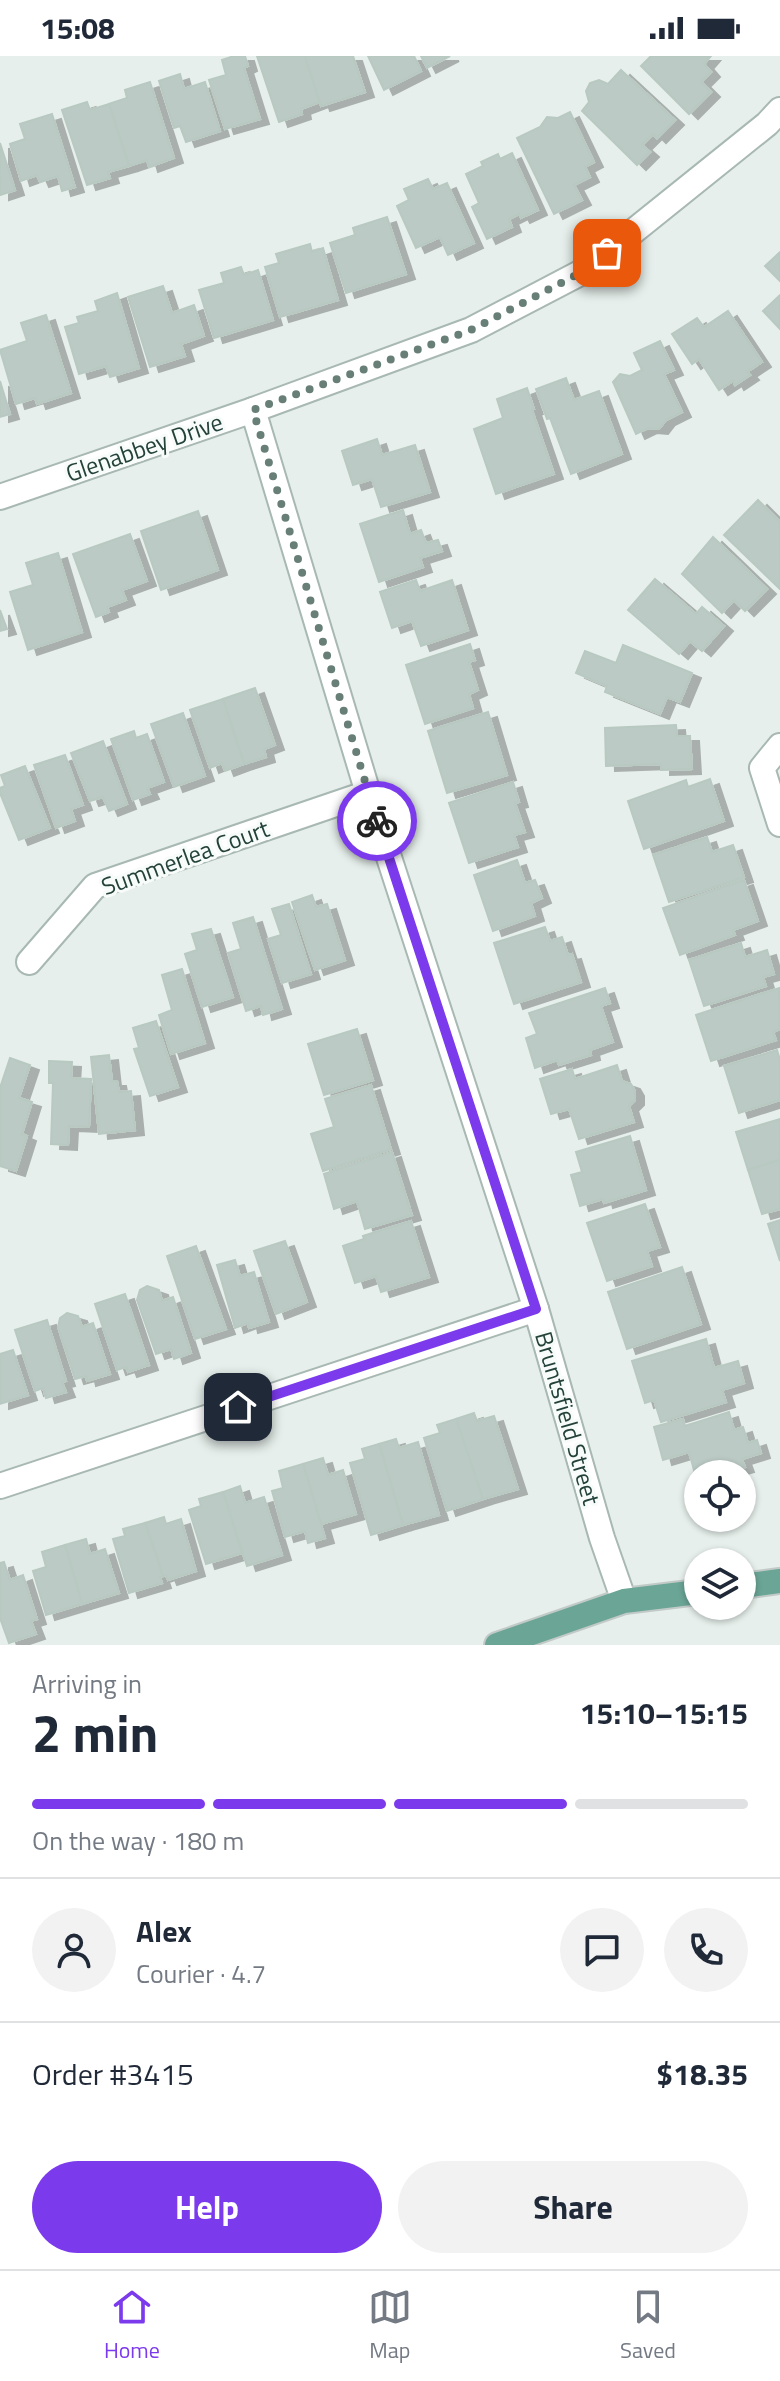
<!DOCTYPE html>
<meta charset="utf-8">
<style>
:root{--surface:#fff;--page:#f2f2f3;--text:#1f2937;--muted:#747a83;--line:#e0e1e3;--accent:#7c3aed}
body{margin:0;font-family:"Titillium Web",sans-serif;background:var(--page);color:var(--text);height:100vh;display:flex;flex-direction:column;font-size:30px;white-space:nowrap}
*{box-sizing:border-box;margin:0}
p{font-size:26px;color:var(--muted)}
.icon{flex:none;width:44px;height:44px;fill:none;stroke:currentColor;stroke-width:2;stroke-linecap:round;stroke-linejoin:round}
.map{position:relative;height:1589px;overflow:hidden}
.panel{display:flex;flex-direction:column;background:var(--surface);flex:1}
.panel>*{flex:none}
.buttons{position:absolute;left:684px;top:1404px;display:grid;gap:16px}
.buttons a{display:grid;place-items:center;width:72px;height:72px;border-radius:50%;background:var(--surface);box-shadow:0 2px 6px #0004;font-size:40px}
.pin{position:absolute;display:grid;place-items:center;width:68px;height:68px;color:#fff;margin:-34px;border-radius:16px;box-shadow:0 4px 12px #0006}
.courier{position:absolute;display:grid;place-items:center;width:80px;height:80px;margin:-40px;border:6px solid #7c3aed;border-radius:50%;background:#fff;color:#222;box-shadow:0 2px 10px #0007}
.overview em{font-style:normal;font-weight:700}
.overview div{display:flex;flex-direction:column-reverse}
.overview{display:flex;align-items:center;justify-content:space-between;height:136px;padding:0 32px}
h1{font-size:52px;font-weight:700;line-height:60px}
.bar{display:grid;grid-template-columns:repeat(4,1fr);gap:12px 8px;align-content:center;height:96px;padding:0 32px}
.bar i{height:10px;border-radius:6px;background:var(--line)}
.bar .selected{background:var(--accent)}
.bar p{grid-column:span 4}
.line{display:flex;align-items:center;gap:20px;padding:0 32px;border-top:2px solid var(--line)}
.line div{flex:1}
.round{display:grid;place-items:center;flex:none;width:84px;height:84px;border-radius:42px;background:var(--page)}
.action{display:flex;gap:16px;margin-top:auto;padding:16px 32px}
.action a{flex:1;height:92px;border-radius:48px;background:var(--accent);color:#fff;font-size:32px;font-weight:700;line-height:92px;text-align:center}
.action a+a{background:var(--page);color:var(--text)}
.status{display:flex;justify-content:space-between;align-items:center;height:56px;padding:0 40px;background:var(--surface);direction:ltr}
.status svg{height:22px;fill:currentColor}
.menu{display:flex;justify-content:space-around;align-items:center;height:112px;border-top:2px solid var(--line);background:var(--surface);font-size:22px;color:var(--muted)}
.menu a{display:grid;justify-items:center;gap:4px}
.menu .selected{color:var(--accent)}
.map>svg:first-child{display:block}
</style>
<div class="status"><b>15:08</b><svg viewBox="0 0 49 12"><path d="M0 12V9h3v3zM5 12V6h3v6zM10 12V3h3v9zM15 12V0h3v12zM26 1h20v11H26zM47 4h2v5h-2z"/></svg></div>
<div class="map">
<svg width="780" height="1589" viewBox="0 0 780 1589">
<defs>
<filter id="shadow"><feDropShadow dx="9" dy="5" stdDeviation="0" flood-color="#0004"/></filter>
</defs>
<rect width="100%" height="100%" fill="#e6efeb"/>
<!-- building -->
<g fill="#bbcac4" stroke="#b8c9c2" stroke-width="2" filter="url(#shadow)">
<path d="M234,0H245L248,10L244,12L260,63L225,73L209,24L226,19L222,4Z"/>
<path d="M257,0H305L320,46L301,53L302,58L279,66Z"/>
<path d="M305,0H353L365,36L321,50Z"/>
<path d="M368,0H414L421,15L384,34Z"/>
<path d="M421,0H450L427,12Z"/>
<path d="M651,0H711L704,8L711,16L701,26L711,36L689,58L641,10Z"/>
<path d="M621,14L675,64L657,82L653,78L642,89L650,96L637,109L582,55L589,46L586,35L590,27L599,24L608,28Z"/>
<path d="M180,18L184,33L205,26L220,75L186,86L180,70L174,72L159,25Z"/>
<path d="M150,26L174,102L149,111L147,104L129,110L109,48L127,42L125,34Z"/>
<path d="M87,46L90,54L109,48L129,110L108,116L110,122L87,129L62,54Z"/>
<path d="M570,56L594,106L585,111L590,121L574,129L582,144L554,158L517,82L540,71L547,61L558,62Z"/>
<path d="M52,58L75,131L62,135L58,120L40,126L37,119L21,125L10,88L25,83L20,68Z"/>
<path d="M0,87L15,134L0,139Z"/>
<path d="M512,97L538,154L521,162L519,158L509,163L512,171L487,183L472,151L479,147L466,118L483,110L481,106L498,98L500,103Z"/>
<path d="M428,123L433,133L447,127L474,187L448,199L440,181L416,192L397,150L409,144L404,133Z"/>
<path d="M387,161L406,218L346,237L330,187L355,179L353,172Z"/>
<path d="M310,188L312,196L323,192L338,244L280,261L265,211L279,207L276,198Z"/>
<path d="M780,196V225L765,210Z"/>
<path d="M241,211L244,219L258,214L273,264L214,282L199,234L224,227L221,217Z"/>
<path d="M163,230L172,257L194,249L204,280L181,288L185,300L150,311L128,241Z"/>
<path d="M117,237L139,312L110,321L106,310L79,318L65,271L79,267L77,261L98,255L95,245Z"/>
<path d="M780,239V273L763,255Z"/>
<path d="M728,255L762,306L747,316L750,319L735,329L733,325L719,334L699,303L692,308L672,278L697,262L704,271Z"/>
<path d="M46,259L71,337L37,348L35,342L16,348L0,294L27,285L21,267Z"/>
<path d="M660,285L674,314L664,318L682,356L666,364L659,373L648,372L636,378L613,326L620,318L630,320L642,314L634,297Z"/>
<path d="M566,322L574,344L599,335L622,398L571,418L550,362L547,363L536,333Z"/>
<path d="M0,325L10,358L0,361Z"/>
<path d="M527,332L534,353L532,354L554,418L496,438L474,373L503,362L497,343Z"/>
<path d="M377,383L382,399L415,389L430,436L381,451L372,423L353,429L342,395Z"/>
<path d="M758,444L780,466V533L724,479Z"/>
<path d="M403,454L410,478L421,474L426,487L438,484L442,495L420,502L423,511L379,526L360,468Z"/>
<path d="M198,455L218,514L161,534L141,475Z"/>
<path d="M130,478L147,525L122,534L126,544L107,551L109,556L96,561L73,498Z"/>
<path d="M713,481L767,533L745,555L734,544L722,557L682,518Z"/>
<path d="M58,497L82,576L28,594L10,536L33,529L26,507Z"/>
<path d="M655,523L696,558L702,551L724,570L702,595L690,585L679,598L628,554Z"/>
<path d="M416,524L420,535L452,524L468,574L421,590L412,565L392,572L380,536Z"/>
<path d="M0,554L7,573L0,575Z"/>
<path d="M470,588L475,604L469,606L478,634L469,638L473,652L425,668L406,609Z"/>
<path d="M623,589L692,617L680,646L667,641L660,658L605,636L607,630L576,617L585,595L616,607Z"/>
<path d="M255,632L275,689L264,693L266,701L244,708L223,643Z"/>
<path d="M223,643L244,708L225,715L222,707L210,712L190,654Z"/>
<path d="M488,656L507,719L447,737L428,675Z"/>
<path d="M183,657L205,720L174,731L151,668Z"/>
<path d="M676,669L677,680H690L692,713L661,714V708L606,710L605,672Z"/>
<path d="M134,675L136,682L147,678L164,726L147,732L150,738L133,744L111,683Z"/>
<path d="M103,685L127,748L109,755L103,741L90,745L71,697Z"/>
<path d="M65,699L83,749L71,753L75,765L56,772L34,709Z"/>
<path d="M25,710L50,772L19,784L0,737V732L5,730L1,719Z"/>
<path d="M710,723L724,765L644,793L628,745L686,724L688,731Z"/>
<path d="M513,726L519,746L515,747L525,776L514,779L518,791L469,807L449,747Z"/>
<path d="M707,781L712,796L733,789L744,821L669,846L653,799Z"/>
<path d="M517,804L525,827L535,824L542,842L531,847L535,860L493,875L474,819Z"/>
<path d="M744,824L758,865L733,874L735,879L680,899L663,852Z"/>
<path d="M312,839L316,851L327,848L345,904L315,914L292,846Z"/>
<path d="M289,848L311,918L282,927L268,883L281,879L272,853Z"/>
<path d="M253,861L282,953L263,959L261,950L246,955L228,897L241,893L233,867Z"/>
<path d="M545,871L550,885L562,881L568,899L572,898L581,926L514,948L494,887Z"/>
<path d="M211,873L233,941L202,951L185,898L197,894L192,878Z"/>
<path d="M741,887L745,901L767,894L774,918L763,921L766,930L704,950L689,904Z"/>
<path d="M182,913L205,987L171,998L159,959L172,954L162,919Z"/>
<path d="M605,932L610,947L601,950L613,986L590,994L591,999L559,1009L557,1004L535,1012L526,982L537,978L529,957Z"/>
<path d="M779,932L780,973L773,976L776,984L711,1005L696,959Z"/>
<path d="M156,965L178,1031L150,1040L134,993L139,992L133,972Z"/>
<path d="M357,973L373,1024L324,1039L308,988Z"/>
<path d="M777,994L780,1004V1044L739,1057L724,1010Z"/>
<path d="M109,999L112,1025H117L119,1036L131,1035L135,1074L99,1078L91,1001Z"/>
<path d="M10,1002L30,1009L19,1042L32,1046L22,1078L27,1080L16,1115L0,1110V1032Z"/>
<path d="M49,1005L72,1006L71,1022L91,1023L89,1071L69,1070L68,1089L51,1088L53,1027H49Z"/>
<path d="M617,1009L622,1025L631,1028L635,1035V1044L629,1050L634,1066L579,1083L569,1053L551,1058L540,1023L572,1013L575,1023Z"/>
<path d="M371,1029L391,1093L323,1115L311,1078L334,1071L325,1043Z"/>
<path d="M780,1063V1104L748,1114L736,1076Z"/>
<path d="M630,1080L646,1134L604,1147L603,1143L580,1150L571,1119L582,1116L576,1096Z"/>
<path d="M392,1096L412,1159L365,1173L357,1145L334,1153L324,1118Z"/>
<path d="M780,1104V1153L762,1158L748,1114Z"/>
<path d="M645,1148L660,1191L647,1195L652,1210L607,1225L587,1167Z"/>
<path d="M780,1164V1205L768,1168Z"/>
<path d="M411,1165L429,1221L381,1236L376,1220L355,1227L343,1190L364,1183L363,1180Z"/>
<path d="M285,1185L307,1246L276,1258L254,1195Z"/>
<path d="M196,1190L226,1273L195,1283L167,1200Z"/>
<path d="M235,1204L240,1220L254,1216L269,1266L249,1272L248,1267L235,1272L217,1209Z"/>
<path d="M682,1211L701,1268L627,1293L608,1236Z"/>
<path d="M147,1230L159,1234L162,1245L173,1241L191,1297L174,1303L171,1293L156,1298L137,1244L140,1234Z"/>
<path d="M125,1238L149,1309L128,1316L126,1311L117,1314L95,1248Z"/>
<path d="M67,1257L78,1260L82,1271L93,1267L110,1318L87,1325L86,1320L75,1323L58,1271L60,1262Z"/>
<path d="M47,1264L66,1325L62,1326L66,1336L46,1342L43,1332L35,1335L15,1274Z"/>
<path d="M706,1283L714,1312L738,1305L744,1327L722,1334L726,1346L661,1366L654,1344L645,1347L632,1305Z"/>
<path d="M13,1294L28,1339L0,1348V1298Z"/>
<path d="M729,1356L734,1374L743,1371L748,1387L757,1384L761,1397L742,1403L745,1411L721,1418H698L697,1425L689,1396L663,1404L654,1371L683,1363L685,1370Z"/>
<path d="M474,1357L477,1365L494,1360L518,1433L483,1443L456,1363Z"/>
<path d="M456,1363L483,1443L447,1455L424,1382L440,1377L437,1369Z"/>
<path d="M396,1383L399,1392L418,1386L439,1459L403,1469L379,1388Z"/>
<path d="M379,1388L403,1469L371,1479L350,1407L365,1403L362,1393Z"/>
<path d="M323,1402L328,1419L343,1414L356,1458L321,1468L303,1408Z"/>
<path d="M303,1408L325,1482L308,1487L305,1475L285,1481L272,1435L283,1432L279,1415Z"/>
<path d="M240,1430L245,1447L264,1441L282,1499L247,1510L223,1436Z"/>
<path d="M223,1436L242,1497L206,1508L189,1454L201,1450L199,1443Z"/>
<path d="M164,1461L166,1468L181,1463L196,1515L168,1524L166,1519L163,1520L145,1467Z"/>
<path d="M145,1467L163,1520L160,1521L162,1527L129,1537L113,1483L125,1480L123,1473Z"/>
<path d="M86,1483L90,1498L105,1493L119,1537L82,1548L65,1489Z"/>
<path d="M65,1489L82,1548L46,1559L33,1515L46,1511L42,1496Z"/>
<path d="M4,1506L10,1524L23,1519L37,1563L31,1565L36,1578L9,1587L0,1562V1507Z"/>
</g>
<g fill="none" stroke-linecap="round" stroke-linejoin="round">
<!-- minor casing -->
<g stroke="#a8b8b2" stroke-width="28">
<g id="minor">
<path d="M253,354L368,737L536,1253L602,1482L624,1545"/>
<path d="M0,441L253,354L471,274L584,215L767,68L780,54"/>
<path d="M780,690L762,712L780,768"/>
<path d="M29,906L95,830L368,737"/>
<path d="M0,1430L536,1253"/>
</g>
</g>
<!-- major casing -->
<g stroke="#c2cac8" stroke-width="28">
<g id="major">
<path d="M742,1530L780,1525"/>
<path d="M497,1589L624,1545L698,1536"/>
</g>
</g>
<!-- minor -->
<use href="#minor" stroke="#fff" stroke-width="24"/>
<!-- major -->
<use href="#major" stroke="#6aa596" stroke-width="24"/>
</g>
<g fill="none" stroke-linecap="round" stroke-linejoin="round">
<!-- done -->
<path stroke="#687f78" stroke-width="8" stroke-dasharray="0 14.4" d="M377,765L253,354L471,274L584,215L607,197"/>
<!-- route -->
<path stroke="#7c3aed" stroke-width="10" d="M238,1351L536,1253L377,765"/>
</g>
<g text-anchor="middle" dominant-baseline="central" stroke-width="6" stroke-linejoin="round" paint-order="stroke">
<!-- street labels -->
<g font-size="24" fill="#24423a" stroke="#f7fbf9">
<text transform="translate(144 391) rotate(-19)">Glenabbey Drive</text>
<text transform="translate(185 801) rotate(-20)">Summerlea Court</text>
<text transform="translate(568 1362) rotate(74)">Bruntsfield Street</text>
</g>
</g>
</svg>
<div class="buttons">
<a><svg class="icon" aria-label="locate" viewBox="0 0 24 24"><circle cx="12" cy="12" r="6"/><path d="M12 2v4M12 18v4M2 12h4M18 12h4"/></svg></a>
<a><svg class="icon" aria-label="layers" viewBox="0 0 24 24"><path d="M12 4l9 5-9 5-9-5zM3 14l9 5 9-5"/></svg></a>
</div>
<div class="pin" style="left:607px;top:197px;background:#ea580c"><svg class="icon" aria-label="bag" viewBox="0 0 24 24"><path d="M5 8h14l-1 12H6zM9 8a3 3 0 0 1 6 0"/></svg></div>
<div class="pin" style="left:238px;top:1351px;background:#1f2937"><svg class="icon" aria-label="home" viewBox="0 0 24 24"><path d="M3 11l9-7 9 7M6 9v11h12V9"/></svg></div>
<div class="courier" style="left:377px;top:765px"><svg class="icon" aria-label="bike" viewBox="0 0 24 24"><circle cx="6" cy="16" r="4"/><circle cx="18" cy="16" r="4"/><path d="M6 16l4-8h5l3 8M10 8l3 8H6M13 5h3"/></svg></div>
</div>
<section class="panel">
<div class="overview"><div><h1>2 min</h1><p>Arriving in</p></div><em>15:10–15:15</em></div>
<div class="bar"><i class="selected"></i><i class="selected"></i><i class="selected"></i><i></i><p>On the way · 180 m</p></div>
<div class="line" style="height:144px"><a class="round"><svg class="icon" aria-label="person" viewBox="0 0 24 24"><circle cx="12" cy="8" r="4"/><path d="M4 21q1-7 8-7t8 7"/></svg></a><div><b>Alex</b><p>Courier · 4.7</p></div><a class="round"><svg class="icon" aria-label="chat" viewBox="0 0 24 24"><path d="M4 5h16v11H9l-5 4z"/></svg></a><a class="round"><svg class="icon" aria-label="phone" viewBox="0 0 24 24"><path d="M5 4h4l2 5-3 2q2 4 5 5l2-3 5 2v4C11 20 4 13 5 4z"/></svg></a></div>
<div class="line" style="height:104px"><div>Order #3415</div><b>$18.35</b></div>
<div class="action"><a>Help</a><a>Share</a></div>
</section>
<nav class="menu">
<a class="selected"><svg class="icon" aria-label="home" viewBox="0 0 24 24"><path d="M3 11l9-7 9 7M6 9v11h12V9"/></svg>Home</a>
<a><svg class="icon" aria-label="map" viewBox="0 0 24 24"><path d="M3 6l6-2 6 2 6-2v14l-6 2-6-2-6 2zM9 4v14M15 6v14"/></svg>Map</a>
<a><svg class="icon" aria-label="saved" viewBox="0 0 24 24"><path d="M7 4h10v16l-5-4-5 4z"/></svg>Saved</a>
</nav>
